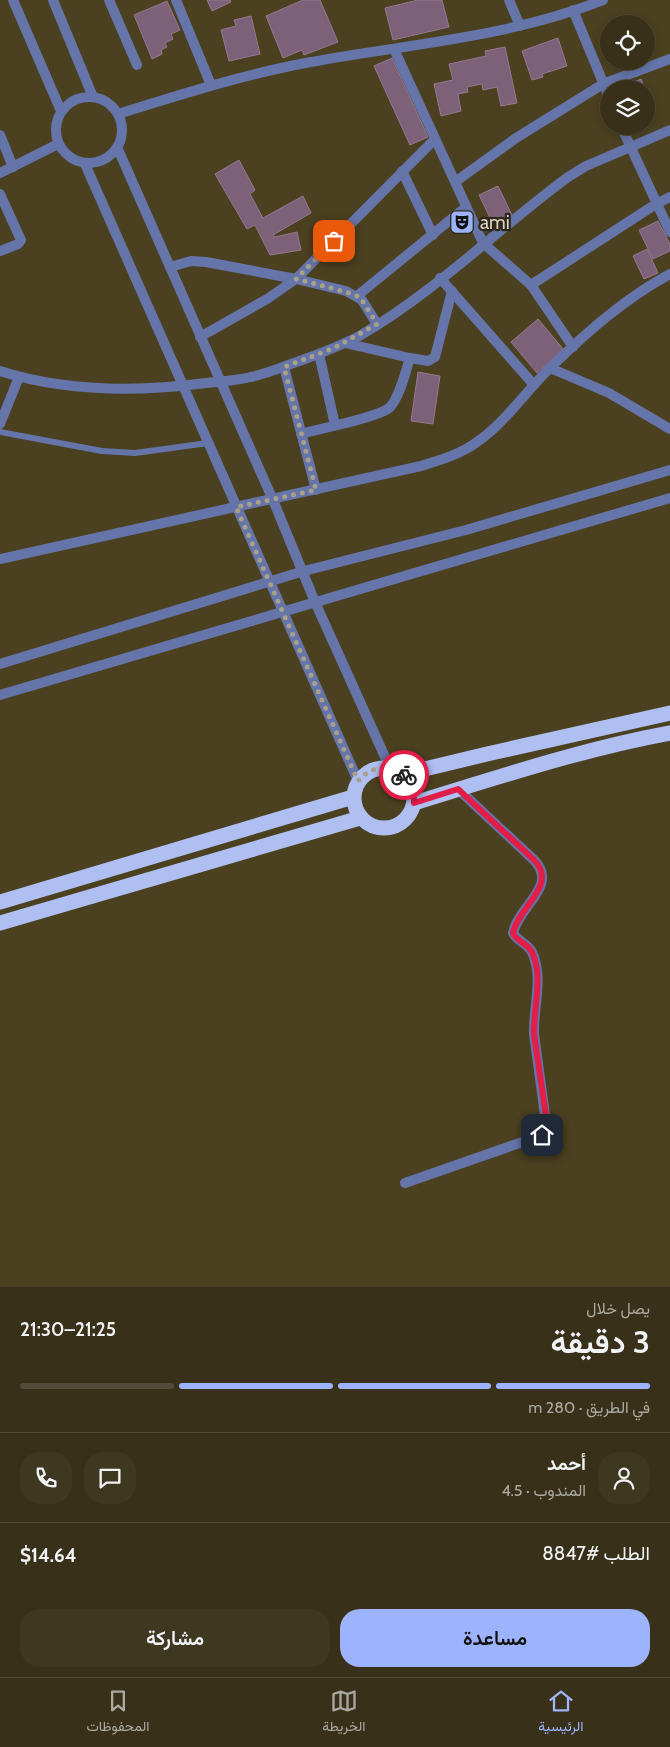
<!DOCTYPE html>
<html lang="ar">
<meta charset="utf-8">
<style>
:root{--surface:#383018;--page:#3f3821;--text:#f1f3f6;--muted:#aba9a2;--line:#524b37;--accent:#9eb3fd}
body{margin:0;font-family:Cabin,Vazirmatn,sans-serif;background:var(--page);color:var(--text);direction:rtl;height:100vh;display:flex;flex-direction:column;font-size:19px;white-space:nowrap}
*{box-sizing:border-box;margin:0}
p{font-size:16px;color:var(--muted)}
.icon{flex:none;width:28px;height:28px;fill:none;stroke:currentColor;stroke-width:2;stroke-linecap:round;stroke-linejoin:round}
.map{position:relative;height:1287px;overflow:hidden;direction:ltr}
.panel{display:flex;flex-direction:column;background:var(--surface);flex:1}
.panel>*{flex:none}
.controls{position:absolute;left:600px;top:15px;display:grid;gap:10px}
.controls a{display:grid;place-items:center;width:55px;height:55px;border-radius:50%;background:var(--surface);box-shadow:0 2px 8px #0003,0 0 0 1px var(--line);font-size:25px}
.pin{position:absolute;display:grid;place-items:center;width:42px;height:42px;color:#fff;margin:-21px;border-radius:10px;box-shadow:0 2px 8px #0006}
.courier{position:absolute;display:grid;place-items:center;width:50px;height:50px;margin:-25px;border:4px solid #e11d48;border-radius:50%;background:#fff;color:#222;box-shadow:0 1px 6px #0007}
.overview em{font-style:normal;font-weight:600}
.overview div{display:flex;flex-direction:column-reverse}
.overview{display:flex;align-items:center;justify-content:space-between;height:85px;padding:0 20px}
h1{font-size:32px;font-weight:600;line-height:38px}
.bar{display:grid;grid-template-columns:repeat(4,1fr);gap:8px 5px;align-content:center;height:60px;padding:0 20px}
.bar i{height:6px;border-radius:4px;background:var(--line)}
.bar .selected{background:var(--accent)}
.bar p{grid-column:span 4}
.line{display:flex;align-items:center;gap:12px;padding:0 20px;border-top:1px solid var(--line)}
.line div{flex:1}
.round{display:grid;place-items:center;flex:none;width:52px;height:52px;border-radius:20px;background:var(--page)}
.primary-button{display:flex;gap:10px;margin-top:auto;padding:10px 20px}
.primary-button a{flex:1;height:58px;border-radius:20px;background:var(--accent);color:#111;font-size:20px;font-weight:600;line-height:58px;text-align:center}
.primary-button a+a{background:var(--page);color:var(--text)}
.tab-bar{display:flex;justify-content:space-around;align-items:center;height:70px;border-top:1px solid var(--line);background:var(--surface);font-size:14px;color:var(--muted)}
.tab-bar a{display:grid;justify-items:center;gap:2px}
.tab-bar .selected{color:var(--accent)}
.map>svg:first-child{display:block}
</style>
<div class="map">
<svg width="670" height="1287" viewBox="0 0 670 1287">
<rect width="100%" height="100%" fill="#4b4020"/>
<!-- building -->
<g fill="#7d6179" stroke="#957890">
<path d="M207,0H230L231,2L212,11Z"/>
<path d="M303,0H320L338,42L304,55L302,50L283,58L266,16Z"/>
<path d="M418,0H442L449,27L393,40L385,8Z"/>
<path d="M167,1L180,30L171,34L173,39L165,43L167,47L161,50L162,54L152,59L134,15Z"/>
<path d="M251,16L260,54L229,61L221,30L236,26L234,20Z"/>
<path d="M558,38L567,66L542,74L543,77L532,80L522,51Z"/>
<path d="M505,47L517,103L501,106L497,87L483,90L482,84L467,87L468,92L458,94L461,111L441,116L434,84L453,80L449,64L486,56L485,51Z"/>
<path d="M392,58L428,137L410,145L374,66Z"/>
<path d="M641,79L645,89H622L621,88Z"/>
<path d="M646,92L653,107L646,110Z"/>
<path d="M239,160L255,190L250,194L263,218L303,196L311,213L273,235L275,237L297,232L301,250L270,255L255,225L247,229L215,174Z"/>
<path d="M498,186L512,215L493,224L479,195Z"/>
<path d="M658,221L670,244V251L653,259L639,230Z"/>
<path d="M647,249L658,273L644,279L633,256Z"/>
<path d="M538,319L564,350L537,373L511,342Z"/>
<path d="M418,372L440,376L433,424L411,421Z"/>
</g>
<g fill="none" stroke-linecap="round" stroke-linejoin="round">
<!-- lane -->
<path stroke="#6574a9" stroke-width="6" d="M0,432L102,451L135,453L208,443"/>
<!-- street -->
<g stroke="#6574a9" stroke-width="10">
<path d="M13,0L61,111"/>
<path d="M53,0L93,97"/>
<path d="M109,0L137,65"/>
<path d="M176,0L211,85"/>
<path d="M509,0L520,26"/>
<path d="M573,10L609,97"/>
<path d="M394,49L483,243L531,285L573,347"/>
<circle cx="89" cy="130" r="33"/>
<path d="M118,114C182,94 245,74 311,62C409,44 510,37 603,0"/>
<path d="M621,126L670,232"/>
<path d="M0,135L13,167"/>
<path d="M117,147L273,500L315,602L390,768"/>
<path d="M85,164L358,781"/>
<path d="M402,171L433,235"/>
<path d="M0,173L58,144"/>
<path d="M455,182L516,138L603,84L670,59"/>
<path d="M0,194L21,240L18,244L0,251"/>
<path d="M170,267L191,261L206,262L296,279L346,291L362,300L377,324"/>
<path d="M440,278L534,385"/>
<path d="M531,285L656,204L670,197"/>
<path d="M357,296L466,207"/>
<path d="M200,337L267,299L296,279L435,139"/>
<path d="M319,354L335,425"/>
<path d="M410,358L428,361L435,357L452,291"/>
<path d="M284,367L316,490"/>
<path d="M550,368L609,393L670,429"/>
<path d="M0,371C66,392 138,392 206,383C221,381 236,381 251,377C270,373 287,365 305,359C324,352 343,345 361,335C436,291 499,228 568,177L586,166L670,130"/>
<path d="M0,424L19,377"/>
<path d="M301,434C318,429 383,417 391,406C401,393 405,373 410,358L345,343"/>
<path d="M0,559L421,466C440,460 461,454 477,442C505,423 525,392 550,368C587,332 624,299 670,274"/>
<path d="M0,664L304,571L466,530L670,470"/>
<path d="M0,695L670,498"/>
<path d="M405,1183L534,1138L547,1130L534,1034C533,1007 544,978 532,952C527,943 517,941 513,933C519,905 559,886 534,860L458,789"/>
</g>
<!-- highway -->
<g stroke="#afbff2" stroke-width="15">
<circle cx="384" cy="798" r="30"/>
<path d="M404,774L487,754L670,713"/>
<path d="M414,803C499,777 583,749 670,733"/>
<path d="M0,902L353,797"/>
<path d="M0,923L360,818"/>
</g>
</g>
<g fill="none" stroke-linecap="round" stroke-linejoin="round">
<!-- done -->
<path stroke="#a8a089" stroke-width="5" stroke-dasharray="0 9" d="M334,241L296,279L346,292L360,297L377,324L334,348L284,367L316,490L236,507L358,781C371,766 389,763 404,775"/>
<!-- route -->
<path stroke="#e11d48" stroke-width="6" d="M404,775C412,784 414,791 414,803L458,789L534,860C559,885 518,907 513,933C516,941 527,943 532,952C544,978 533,1007 534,1034L547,1123V1130L542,1135"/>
</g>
<!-- icons -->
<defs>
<g id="theatre-square" transform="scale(1.25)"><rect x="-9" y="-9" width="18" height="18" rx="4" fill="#9eb3fd" stroke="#2c2719"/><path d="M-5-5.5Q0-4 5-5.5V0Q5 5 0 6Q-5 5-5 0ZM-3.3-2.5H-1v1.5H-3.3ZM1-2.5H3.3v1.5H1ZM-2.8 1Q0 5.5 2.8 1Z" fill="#111"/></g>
</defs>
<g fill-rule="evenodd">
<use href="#theatre-square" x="462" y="222"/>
</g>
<g text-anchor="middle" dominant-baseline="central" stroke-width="4.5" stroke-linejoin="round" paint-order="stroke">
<!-- poi labels -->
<g font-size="19" fill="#dad3c1" stroke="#2c2719" text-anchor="start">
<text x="480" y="222">ami</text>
</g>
</g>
</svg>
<div class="controls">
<a><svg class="icon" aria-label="locate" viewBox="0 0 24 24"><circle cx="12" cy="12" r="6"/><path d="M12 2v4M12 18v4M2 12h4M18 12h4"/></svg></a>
<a><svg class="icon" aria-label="layers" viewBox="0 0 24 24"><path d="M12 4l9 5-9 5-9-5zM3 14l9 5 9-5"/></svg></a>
</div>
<div class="pin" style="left:334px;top:241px;background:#ea580c"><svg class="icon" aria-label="bag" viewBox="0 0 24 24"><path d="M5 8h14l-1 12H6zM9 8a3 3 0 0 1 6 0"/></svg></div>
<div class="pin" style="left:542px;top:1135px;background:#1f2937"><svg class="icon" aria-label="home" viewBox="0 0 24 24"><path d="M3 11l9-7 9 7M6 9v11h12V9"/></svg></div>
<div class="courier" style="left:404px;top:775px"><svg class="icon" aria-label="bike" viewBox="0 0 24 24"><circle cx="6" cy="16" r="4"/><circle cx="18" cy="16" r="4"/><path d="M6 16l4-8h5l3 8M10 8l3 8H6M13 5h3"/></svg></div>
</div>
<section class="panel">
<div class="overview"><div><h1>3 دقيقة</h1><p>يصل خلال</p></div><em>21:25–21:30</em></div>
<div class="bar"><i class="selected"></i><i class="selected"></i><i class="selected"></i><i></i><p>في الطريق · 280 m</p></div>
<div class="line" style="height:90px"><a class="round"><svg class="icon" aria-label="person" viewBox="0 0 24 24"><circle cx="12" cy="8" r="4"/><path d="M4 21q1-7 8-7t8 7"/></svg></a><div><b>أحمد</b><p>المندوب · 4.5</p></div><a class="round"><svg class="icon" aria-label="chat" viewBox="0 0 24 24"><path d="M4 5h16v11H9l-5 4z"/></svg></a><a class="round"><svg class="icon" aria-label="phone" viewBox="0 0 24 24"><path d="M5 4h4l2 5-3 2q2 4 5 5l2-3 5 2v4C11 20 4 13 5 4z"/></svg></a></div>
<div class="line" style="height:65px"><div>الطلب #8847</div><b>$14.64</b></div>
<div class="primary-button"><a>مساعدة</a><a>مشاركة</a></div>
</section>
<nav class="tab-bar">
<a class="selected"><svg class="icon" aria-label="home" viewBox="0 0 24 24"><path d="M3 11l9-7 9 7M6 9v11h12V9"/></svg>الرئيسية</a>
<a><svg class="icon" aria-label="map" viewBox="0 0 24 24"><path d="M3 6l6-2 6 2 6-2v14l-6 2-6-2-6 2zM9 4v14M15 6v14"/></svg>الخريطة</a>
<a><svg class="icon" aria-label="saved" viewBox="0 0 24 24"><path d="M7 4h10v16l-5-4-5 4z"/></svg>المحفوظات</a>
</nav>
